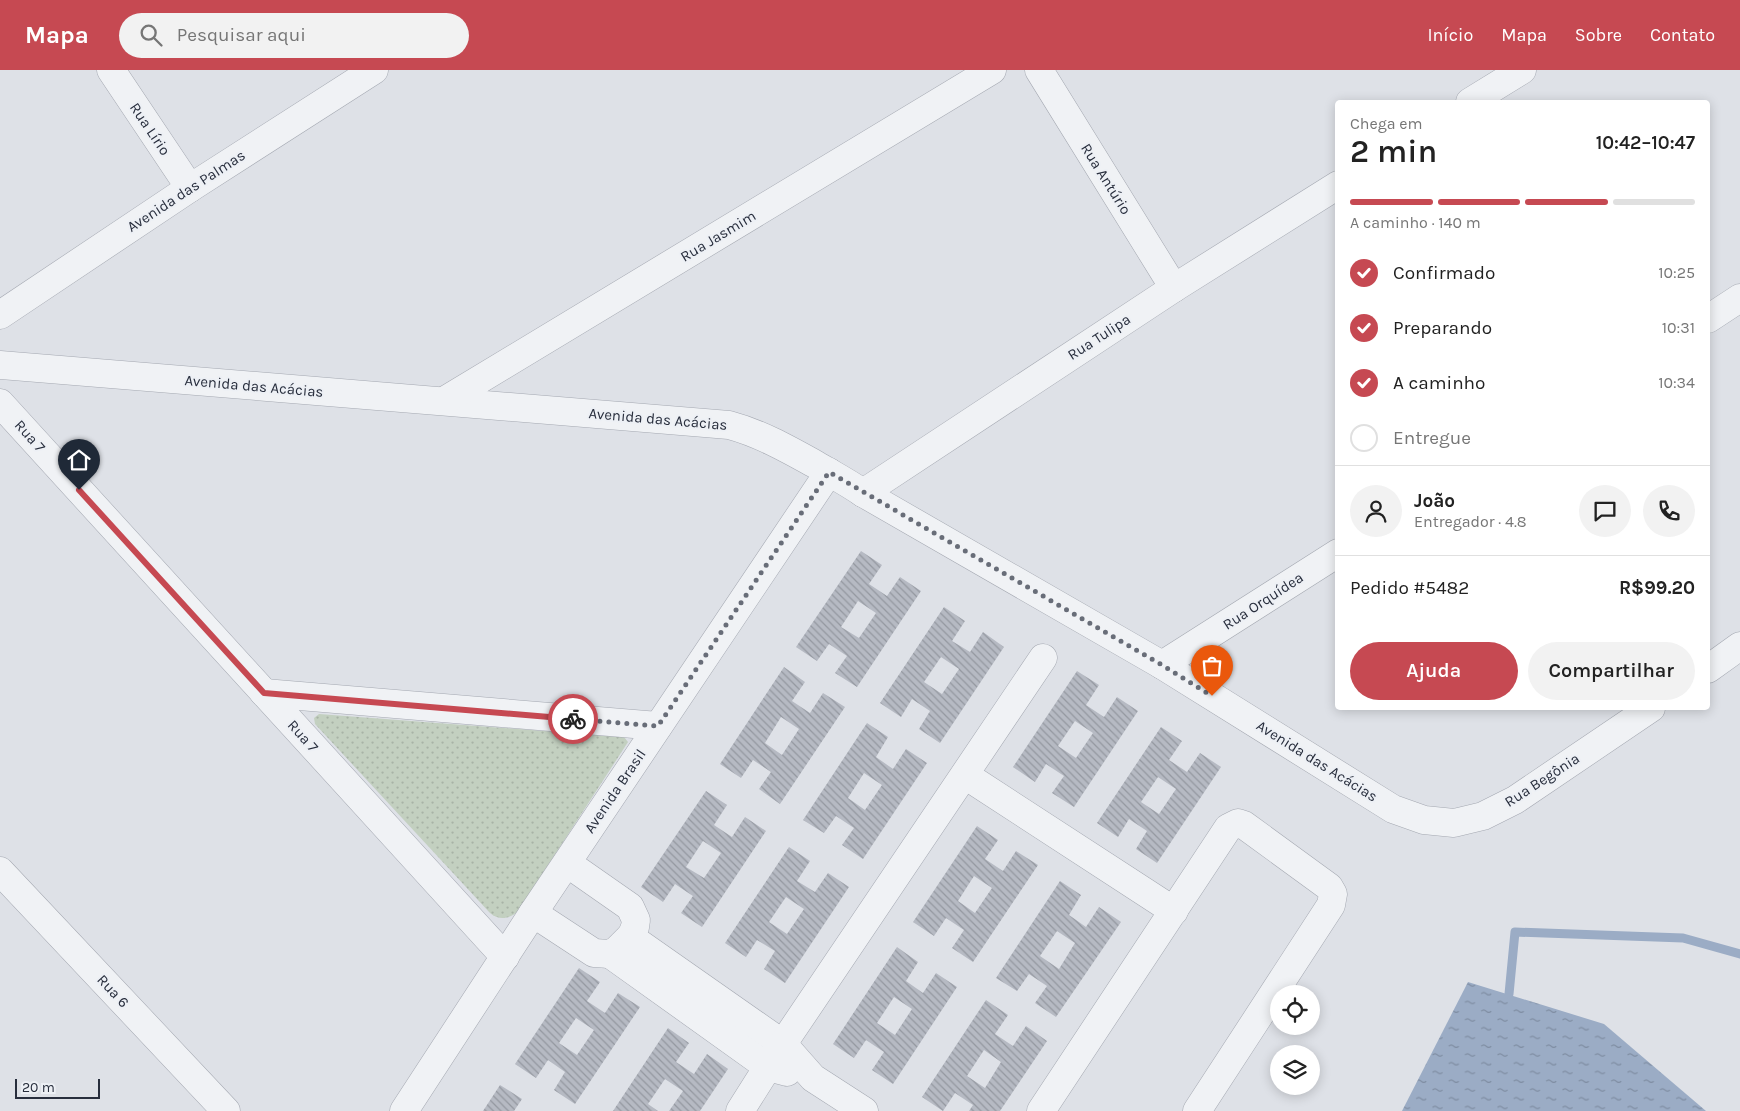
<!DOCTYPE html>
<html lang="pt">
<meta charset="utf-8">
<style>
:root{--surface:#fff;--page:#f2f2f2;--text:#222;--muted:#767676;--line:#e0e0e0;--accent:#c64952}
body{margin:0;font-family:Karla,sans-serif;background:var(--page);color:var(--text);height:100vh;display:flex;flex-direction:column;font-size:19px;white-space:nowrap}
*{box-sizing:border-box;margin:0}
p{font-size:16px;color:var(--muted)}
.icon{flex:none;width:28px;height:28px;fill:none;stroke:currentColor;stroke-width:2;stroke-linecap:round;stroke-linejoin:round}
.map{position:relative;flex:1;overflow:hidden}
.panel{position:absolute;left:1335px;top:30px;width:375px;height:610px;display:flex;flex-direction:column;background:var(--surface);border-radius:5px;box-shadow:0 2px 12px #0003}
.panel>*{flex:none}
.fabs{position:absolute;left:1270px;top:915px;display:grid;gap:10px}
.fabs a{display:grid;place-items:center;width:50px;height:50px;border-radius:50%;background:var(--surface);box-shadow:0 2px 12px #0003;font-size:25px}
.scale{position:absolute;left:15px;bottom:12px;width:85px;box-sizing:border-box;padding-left:5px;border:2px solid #282e3d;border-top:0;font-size:14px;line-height:18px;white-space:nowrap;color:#282e3d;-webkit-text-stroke:4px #edf0f5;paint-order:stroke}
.pin{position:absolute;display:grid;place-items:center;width:42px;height:42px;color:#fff;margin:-51px -21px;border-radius:50% 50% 50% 0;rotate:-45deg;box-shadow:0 0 5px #0007}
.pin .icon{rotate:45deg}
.courier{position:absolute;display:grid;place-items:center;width:50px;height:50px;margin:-25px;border:4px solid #c64952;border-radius:50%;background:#fff;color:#222;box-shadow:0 1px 6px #0007}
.headline em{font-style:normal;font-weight:600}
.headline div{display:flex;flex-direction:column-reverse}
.headline{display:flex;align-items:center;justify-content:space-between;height:85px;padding:0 15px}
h1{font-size:32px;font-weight:600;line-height:38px}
.bar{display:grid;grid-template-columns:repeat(4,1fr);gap:8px 5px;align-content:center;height:60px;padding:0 15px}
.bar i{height:6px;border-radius:4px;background:var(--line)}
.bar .current{background:var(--accent)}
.bar p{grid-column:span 4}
.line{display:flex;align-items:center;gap:12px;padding:0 15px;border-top:1px solid var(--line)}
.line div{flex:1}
.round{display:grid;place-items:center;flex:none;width:52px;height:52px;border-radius:26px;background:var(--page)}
ol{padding:0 15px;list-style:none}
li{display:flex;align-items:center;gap:15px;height:55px}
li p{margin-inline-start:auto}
li .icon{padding:5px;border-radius:50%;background:var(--accent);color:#fff;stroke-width:4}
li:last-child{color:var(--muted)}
li i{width:28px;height:28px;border:2px solid var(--line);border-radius:50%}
.button{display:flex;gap:10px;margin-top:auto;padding:10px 15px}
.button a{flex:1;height:58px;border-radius:30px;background:var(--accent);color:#fff;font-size:20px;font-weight:600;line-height:58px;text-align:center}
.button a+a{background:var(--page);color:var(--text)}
header{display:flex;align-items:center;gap:30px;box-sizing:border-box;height:70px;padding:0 25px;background:var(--accent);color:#fff}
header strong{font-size:24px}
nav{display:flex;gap:28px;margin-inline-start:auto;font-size:18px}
.search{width:350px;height:45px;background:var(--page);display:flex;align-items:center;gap:12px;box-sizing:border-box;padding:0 18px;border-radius:28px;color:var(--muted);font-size:19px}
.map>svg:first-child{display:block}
</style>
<header>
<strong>Mapa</strong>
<div class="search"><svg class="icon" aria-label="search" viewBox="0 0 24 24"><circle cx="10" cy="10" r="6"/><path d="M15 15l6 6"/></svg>Pesquisar aqui</div>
<nav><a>Início</a><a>Mapa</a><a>Sobre</a><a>Contato</a></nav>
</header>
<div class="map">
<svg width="1740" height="1041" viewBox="0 0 1740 1041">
<defs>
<pattern id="park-dots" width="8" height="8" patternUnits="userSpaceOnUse" patternTransform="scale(1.25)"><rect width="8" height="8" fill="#c3d0c0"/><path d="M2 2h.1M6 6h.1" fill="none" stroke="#a8b3a6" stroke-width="1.8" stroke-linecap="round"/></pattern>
<pattern id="water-ripples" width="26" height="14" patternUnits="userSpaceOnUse" patternTransform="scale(1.25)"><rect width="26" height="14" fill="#9bacc5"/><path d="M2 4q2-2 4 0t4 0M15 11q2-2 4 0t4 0" fill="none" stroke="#7e8ca1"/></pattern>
<pattern id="building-back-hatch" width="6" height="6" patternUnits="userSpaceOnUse" patternTransform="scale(1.25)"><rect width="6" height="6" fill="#b6bac3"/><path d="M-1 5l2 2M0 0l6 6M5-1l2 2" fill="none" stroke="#9498a0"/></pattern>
</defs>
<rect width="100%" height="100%" fill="#dee1e7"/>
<!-- park -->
<path fill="url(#park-dots)" d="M319,644L624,667L628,672L519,840C511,849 499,851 490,843L315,654L314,648Z"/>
<!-- water -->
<path fill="url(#water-ripples)" d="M1468,912L1604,954L1706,1041H1402Z"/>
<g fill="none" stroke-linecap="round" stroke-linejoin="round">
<!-- stream -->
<path stroke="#9bacc5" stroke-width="9" d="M1509,924L1515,862L1683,868L1740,884"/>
</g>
<!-- building -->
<g fill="url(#building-back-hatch)" fill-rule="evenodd">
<path d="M861,481L882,495L869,514L887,526L900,507L921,521L857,617L835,603L847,586L829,574L817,591L796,577ZM858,531L876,543L859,568L841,557Z"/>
<path d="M944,537L965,551L952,571L970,582L983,562L1004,577L940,673L919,659L930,641L912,629L901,647L880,633ZM941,587L959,599L942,624L924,612Z"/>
<path d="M784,597L805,612L792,631L810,643L823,623L845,637L780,734L759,719L771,702L753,690L741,708L720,694ZM781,647L799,659L782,685L765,673Z"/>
<path d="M1077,601L1099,615L1086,635L1104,647L1117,627L1138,641L1074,737L1052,723L1064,706L1046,694L1035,712L1013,697ZM1075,651L1093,663L1076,688L1058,676Z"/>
<path d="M867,653L888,667L876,687L893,699L906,679L927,693L863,789L842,775L854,758L836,746L824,763L803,750ZM864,703L882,715L865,740L848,728Z"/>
<path d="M1161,657L1182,671L1169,690L1187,702L1200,683L1221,697L1157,793L1136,779L1147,761L1129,749L1118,767L1097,753ZM1158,707L1176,719L1159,744L1141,732Z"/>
<path d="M706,721L727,735L714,755L732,767L745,747L766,761L702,857L681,843L693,826L675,814L663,832L641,817ZM703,771L721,783L704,808L686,797Z"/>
<path d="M977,756L998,770L985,789L1003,801L1016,781L1038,795L973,892L952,878L964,860L946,848L934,866L913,852ZM974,806L992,818L975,843L958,831Z"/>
<path d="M789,777L810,791L797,811L815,822L828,803L849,817L785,913L764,899L775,881L757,870L746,887L725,873ZM786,827L804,839L787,864L769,852Z"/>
<path d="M1060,811L1081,825L1069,845L1086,857L1099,837L1121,852L1056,947L1035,933L1047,916L1029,904L1017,921L996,908ZM1057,861L1075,873L1059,899L1040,886Z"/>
<path d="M897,877L918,892L906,911L923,923L936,903L957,917L893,1014L872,1000L884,982L866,970L854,988L833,974ZM894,927L912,939L895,965L877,953Z"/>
<path d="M579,898L600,912L587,931L605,943L618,923L640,937L575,1034L554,1020L565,1002L548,990L536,1008L515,994ZM576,948L594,960L577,985L559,973Z"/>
<path d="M986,930L1008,945L995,964L1013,976L1026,956L1047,971L1000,1041H969L973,1035L955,1023L943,1041L922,1027ZM984,980L1001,992L985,1018L967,1006Z"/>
<path d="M668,958L689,973L676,992L694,1004L707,984L728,999L700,1041H669L683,1021L665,1009L648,1034L658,1041H613Z"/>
<path d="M500,1015L522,1029L514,1041H483Z"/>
</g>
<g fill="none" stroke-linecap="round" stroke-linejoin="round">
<!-- minor casing -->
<g stroke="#a4a8b1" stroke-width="29">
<g id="minor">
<path d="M111,0L190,118"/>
<path d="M1039,0L1174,218"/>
<path d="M1470,32L1522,0"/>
<path d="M0,245L190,118L374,0"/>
<path d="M1708,249L1740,228"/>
<path d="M0,295L729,355C759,363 786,378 813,393C830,403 847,412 863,423L1162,595L1393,739L1424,750L1454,753L1483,746L1515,730L1651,638"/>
<path d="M444,331L992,0"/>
<path d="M0,333L505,887"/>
<path d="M863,423L1174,218L1338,115"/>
<path d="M1162,595L1338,483"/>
<path d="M1708,599L1740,576"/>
<path d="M264,623L658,656"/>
<path d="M965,705L1174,841"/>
<path d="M0,801L226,1041"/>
<path d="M533,843L594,883L610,884L617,880L632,865L635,857L636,850L630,837L567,793"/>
<path d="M630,867L783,974L813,1008L864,1041"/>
<path d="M610,884L768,997L787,1002"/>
<path d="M404,1041L533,843L829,402"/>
<path d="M740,1041L776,984L1043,588"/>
<path d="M1041,1041L1228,758L1238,753L1244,755L1329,817L1333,824L1331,835L1197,1041"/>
</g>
</g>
<!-- minor -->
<use href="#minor" stroke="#f0f2f5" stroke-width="28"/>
</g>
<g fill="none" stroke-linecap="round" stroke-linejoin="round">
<!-- done -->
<path stroke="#686d78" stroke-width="5" stroke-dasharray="0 9" d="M573,649L658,656L829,402L1162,595L1212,626"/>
<!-- route -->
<path stroke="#c64952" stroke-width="6" d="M79,420L264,623L573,649"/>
</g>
<g text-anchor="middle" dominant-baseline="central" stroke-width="4" stroke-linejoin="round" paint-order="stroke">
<!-- street labels -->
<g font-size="15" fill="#282e3d" stroke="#edf0f5">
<text transform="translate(150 59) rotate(56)">Rua Lírio</text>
<text transform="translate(1106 109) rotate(58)">Rua Antúrio</text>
<text transform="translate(186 121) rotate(-33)">Avenida das Palmas</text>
<text transform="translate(718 166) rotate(-31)">Rua Jasmim</text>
<text transform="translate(1099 267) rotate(-33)">Rua Tulipa</text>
<text transform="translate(254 316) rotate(5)">Avenida das Acácias</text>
<text transform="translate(658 349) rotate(5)">Avenida das Acácias</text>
<text transform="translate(30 366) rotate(48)">Rua 7</text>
<text transform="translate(1263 531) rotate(-33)">Rua Orquídea</text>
<text transform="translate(303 666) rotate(48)">Rua 7</text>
<text transform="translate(1317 691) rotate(32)">Avenida das Acácias</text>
<text transform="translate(1542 710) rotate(-33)">Rua Begônia</text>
<text transform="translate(615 721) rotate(-56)">Avenida Brasil</text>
<text transform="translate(113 921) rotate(47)">Rua 6</text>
</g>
</g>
</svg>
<div class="fabs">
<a><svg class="icon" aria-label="locate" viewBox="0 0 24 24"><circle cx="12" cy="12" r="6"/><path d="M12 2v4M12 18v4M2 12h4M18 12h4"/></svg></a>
<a><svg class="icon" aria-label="layers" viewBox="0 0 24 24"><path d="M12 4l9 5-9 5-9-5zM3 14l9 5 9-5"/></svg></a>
</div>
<div class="scale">20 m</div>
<div class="pin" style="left:1212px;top:626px;background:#ea580c"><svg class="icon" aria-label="bag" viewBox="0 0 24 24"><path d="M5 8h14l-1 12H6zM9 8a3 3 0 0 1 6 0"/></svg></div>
<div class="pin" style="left:79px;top:420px;background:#1f2937"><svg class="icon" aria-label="home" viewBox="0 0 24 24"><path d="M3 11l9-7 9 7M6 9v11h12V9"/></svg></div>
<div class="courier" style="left:573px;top:649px"><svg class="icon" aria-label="bike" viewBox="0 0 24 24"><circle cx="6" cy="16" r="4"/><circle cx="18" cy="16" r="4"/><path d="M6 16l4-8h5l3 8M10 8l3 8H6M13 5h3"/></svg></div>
<section class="panel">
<div class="headline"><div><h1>2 min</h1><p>Chega em</p></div><em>10:42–10:47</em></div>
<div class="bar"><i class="current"></i><i class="current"></i><i class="current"></i><i></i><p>A caminho · 140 m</p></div>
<ol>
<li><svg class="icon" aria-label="check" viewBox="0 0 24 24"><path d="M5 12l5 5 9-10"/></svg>Confirmado<p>10:25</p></li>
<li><svg class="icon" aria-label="check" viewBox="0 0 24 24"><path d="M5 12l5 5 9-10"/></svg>Preparando<p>10:31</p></li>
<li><svg class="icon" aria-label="check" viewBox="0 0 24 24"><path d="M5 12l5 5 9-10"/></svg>A caminho<p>10:34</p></li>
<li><i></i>Entregue</li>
</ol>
<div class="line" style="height:90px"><a class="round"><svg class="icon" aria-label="person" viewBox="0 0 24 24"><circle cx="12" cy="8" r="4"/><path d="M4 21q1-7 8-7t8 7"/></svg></a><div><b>João</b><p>Entregador · 4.8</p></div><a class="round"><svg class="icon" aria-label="chat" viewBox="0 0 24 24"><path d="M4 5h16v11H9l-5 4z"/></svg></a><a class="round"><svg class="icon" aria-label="phone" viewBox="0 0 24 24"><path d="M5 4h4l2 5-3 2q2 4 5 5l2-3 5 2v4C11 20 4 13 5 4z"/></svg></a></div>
<div class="line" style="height:65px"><div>Pedido #5482</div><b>R$99.20</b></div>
<div class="button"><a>Ajuda</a><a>Compartilhar</a></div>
</section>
</div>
